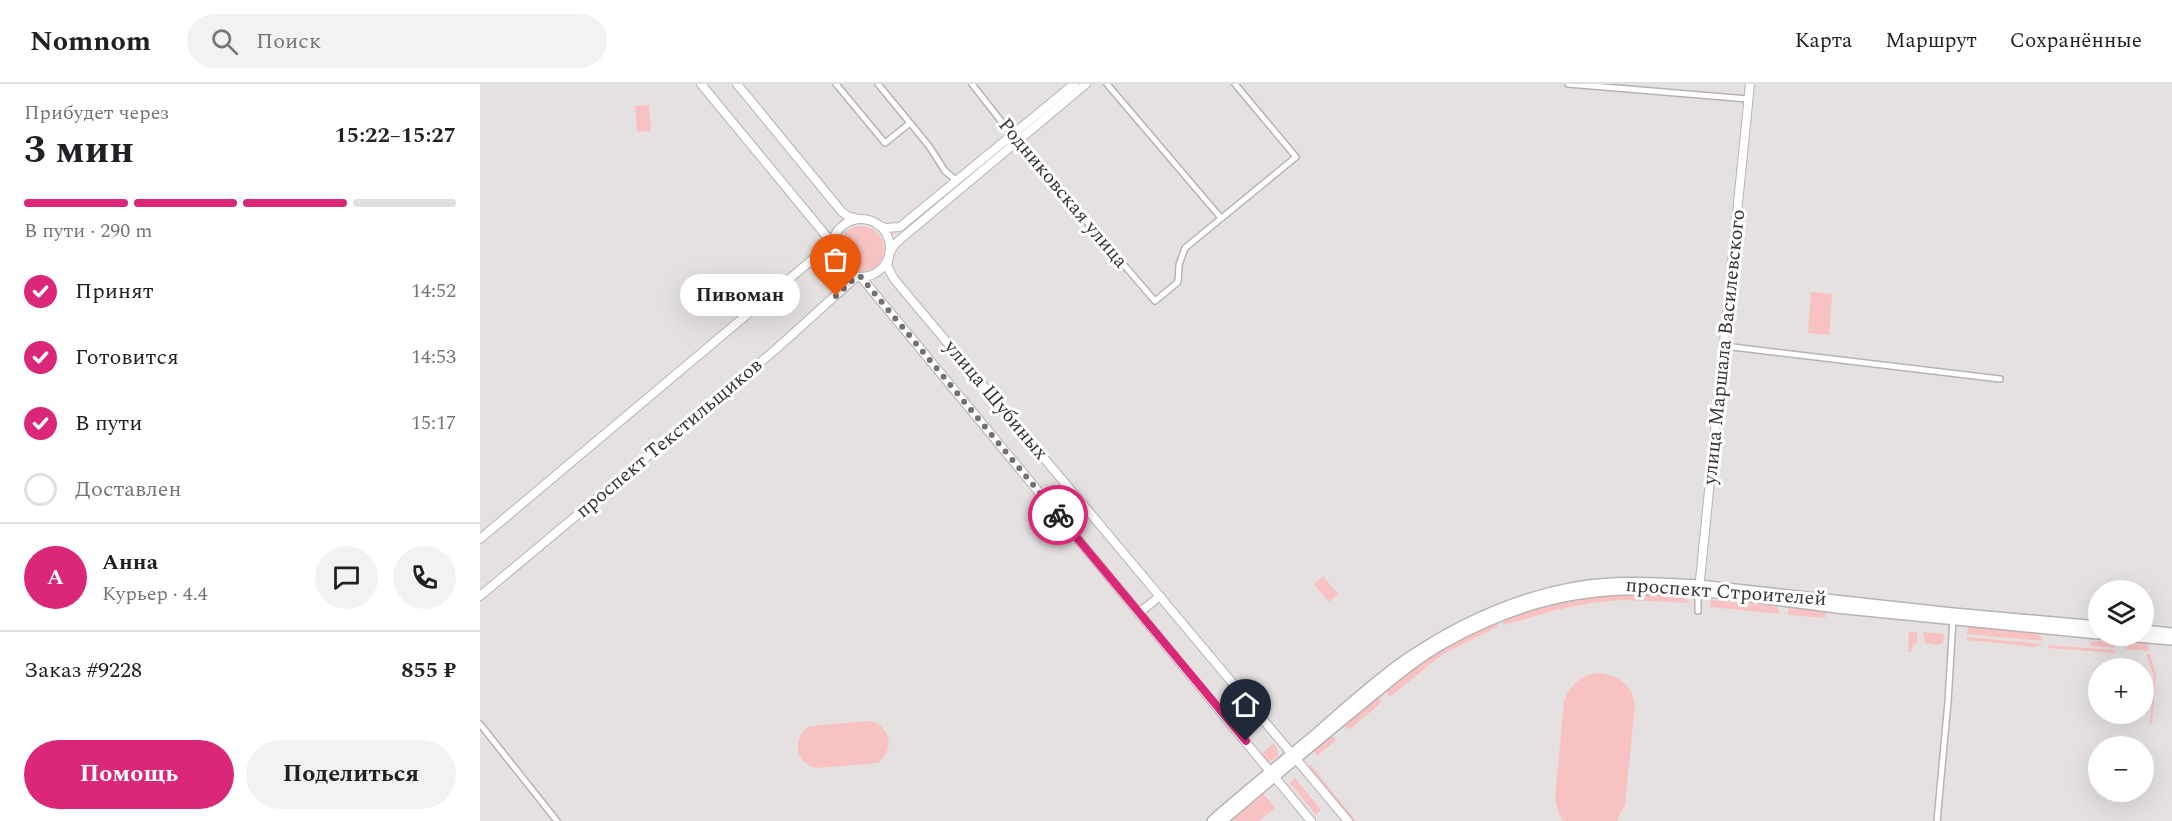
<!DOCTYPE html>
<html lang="ru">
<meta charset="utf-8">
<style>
:root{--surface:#fff;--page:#f2f2f2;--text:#202124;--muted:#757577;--line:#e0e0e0;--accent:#db2777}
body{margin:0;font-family:Spectral,serif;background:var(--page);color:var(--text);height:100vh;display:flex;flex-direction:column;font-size:22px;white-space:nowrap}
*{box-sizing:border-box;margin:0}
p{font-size:20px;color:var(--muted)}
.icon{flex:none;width:33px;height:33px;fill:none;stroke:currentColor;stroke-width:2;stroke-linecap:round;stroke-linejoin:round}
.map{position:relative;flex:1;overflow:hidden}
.sheet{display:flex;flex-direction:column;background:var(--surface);width:480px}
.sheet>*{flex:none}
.controls{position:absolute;left:1608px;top:496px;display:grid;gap:12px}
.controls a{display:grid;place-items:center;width:66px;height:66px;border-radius:50%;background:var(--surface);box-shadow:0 6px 24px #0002;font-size:30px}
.pin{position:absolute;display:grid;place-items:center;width:51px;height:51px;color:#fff;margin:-62px -26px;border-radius:50% 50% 50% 0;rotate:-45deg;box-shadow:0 0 6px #0007}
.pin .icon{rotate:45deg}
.courier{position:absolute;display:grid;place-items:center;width:60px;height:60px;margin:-30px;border:4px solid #db2777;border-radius:50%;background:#fff;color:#222;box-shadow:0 2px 8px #0007}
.bubble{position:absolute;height:42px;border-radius:21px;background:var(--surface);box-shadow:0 6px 24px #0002;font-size:20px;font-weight:700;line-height:42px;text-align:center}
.headline em{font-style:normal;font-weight:700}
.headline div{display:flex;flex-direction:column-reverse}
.headline{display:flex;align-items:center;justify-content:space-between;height:102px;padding:0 24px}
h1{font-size:39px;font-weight:700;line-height:45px}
.bar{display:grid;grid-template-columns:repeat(4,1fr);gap:9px 6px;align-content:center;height:72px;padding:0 24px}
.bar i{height:8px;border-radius:4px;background:var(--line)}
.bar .on{background:var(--accent)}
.bar p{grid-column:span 4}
.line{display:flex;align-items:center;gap:15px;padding:0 24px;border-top:2px solid var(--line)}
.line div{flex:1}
.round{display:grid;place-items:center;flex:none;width:63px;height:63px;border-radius:32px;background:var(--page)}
ol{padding:0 24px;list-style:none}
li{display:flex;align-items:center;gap:18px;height:66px}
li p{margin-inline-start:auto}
li .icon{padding:6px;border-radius:50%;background:var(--accent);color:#fff;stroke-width:4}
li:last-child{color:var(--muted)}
li i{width:33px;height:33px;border:3px solid var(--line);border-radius:50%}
.primary-button{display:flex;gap:12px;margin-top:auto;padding:12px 24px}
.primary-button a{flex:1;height:69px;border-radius:36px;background:var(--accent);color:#fff;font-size:24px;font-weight:700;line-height:69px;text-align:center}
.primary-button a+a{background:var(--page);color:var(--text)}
header{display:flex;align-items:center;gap:36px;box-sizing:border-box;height:84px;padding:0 30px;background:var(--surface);border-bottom:2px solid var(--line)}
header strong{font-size:28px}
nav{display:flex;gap:33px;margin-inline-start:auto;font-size:21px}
.search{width:420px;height:54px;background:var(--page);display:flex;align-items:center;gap:15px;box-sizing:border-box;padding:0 21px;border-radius:33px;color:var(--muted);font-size:22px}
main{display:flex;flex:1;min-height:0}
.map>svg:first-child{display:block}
</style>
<header>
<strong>Nomnom</strong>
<div class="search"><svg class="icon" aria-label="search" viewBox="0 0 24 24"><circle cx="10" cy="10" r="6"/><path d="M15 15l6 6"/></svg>Поиск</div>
<nav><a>Карта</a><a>Маршрут</a><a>Сохранённые</a></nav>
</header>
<main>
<section class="sheet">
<div class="headline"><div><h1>3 мин</h1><p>Прибудет через</p></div><em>15:22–15:27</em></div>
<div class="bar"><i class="on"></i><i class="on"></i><i class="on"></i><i></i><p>В пути · 290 m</p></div>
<ol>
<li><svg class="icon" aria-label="check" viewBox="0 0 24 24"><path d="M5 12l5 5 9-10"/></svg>Принят<p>14:52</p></li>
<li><svg class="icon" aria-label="check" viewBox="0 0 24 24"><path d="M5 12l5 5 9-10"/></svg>Готовится<p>14:53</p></li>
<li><svg class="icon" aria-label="check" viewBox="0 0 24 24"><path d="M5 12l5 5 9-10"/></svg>В пути<p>15:17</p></li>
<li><i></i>Доставлен</li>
</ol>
<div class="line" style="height:108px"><b class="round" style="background:var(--accent);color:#fff">А</b><div><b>Анна</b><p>Курьер · 4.4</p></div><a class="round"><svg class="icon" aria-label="chat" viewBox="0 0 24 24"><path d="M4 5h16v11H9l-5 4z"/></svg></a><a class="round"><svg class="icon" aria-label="phone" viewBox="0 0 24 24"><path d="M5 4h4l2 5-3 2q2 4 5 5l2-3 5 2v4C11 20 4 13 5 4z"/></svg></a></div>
<div class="line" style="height:78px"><div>Заказ #9228</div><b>855 ₽</b></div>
<div class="primary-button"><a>Помощь</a><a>Поделиться</a></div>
</section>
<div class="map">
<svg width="1692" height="737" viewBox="0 0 1692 737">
<rect width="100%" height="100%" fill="#e6e1e1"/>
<!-- green -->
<g fill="#f9c2c2">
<path d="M169,21L171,47L157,48L155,22Z"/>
<circle cx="381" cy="165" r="23"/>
<path d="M1331,208L1352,210L1349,251L1328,249Z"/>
<path d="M843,492L858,510L849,518L834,500Z"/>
<path d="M1127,511L1199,512L1204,513L1210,519L1142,516L1111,519L1076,526L1024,541L1022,535L1079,519Z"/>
<path d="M1230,516L1295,522L1299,525L1300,530L1230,523Z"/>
<path d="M1309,524L1346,527L1345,534L1308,531Z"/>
<path d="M1017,537L1019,542L963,570L910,613L906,608L957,567L977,556Z"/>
<path d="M1488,542L1558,549L1563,557L1487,550Z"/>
<path d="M1429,548H1437V559L1433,560L1432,568H1428Z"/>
<path d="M1443,548L1464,550L1463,559L1458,561L1445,559Z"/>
<path d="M1487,553L1563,560L1555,563L1487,556Z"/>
<path d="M1629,556L1634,560L1635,564L1610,562L1611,558Z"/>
<path d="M1651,559L1667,560L1669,567L1645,565Z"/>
<path d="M1569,561L1635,566V569L1568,564Z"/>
<path d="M1666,570H1670L1676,591L1672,640L1670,639L1674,592Z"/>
<path d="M1118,589C1138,591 1151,600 1155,620L1145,721L1137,737H1084L1079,730L1075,715L1084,618C1089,601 1101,591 1118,589Z"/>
<path d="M898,613L902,618L869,646L865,641Z"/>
<path d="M390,637C411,642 415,666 398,679L336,684C315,679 311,655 329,642Z"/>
<path d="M852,651L856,656L837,672L833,666Z"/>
<path d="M794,659L798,667V672L790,678L785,679L778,672Z"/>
<path d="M831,681L876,737H870L827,684Z"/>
<path d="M815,694L841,726L836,731L810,699Z"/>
<path d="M783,709L795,724L779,737H748Z"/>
</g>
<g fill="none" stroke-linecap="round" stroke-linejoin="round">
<!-- street casing -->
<g stroke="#b8b3b3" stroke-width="8">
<g id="street">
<path d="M356,0L405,59L430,39"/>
<path d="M398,0L449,62L465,87L477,97"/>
<path d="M492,0L532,51"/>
<path d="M627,0L741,134"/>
<path d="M1088,0L1268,15"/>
<path d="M537,57L675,217L698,198L699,181L705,164L816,73L755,0"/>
<path d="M1244,262L1520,295"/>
<path d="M1218,527V509"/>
<path d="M0,640L77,737"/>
<path d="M1457,737L1468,618L1473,535"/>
</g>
</g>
<!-- secondary casing -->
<g stroke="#b8b3b3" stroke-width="10">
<g id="secondary">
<path d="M221,0L352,159"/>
<path d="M257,0L362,128L369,133L379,135"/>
<circle cx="381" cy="164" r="29"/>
<path d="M398,141L405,144L420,143L594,0"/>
<path d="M409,170L415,160L423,153L606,0"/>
<path d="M409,173L407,182L414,195L868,737"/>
<path d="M381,193L831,737"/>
<path d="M0,455L352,159"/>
<path d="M1219,506L1270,0"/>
<path d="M0,512L295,266L376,193"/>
<path d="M659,529L680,512"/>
</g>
</g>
<!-- primary casing -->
<g stroke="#b8b3b3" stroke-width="12">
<g id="primary">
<path d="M1664,546L1692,549"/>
<path d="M1645,552L1692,556"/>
<path d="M732,737C766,707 802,678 837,649C865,624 894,598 925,576C976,541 1034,514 1096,503C1136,496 1178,499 1219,501L1473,529L1618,542"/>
<path d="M742,737C788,698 834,659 881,621C908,599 935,575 966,558C1007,535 1053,517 1100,510C1188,497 1279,515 1366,525C1450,534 1534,542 1618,550"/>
</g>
</g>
<!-- street -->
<use href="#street" stroke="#fff" stroke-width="5"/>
<!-- secondary -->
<use href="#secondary" stroke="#fff" stroke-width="8"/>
<!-- primary -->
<use href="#primary" stroke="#fff" stroke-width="9"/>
</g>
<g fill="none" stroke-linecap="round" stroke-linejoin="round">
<!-- done -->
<path stroke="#737070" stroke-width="6" stroke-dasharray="0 10.8" d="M356,212L376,193H381L578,431"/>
<!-- route -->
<path stroke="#db2777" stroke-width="8" d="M578,431L766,657"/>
</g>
<g text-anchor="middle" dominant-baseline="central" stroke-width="6" stroke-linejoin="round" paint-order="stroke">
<!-- street labels -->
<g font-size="20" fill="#353333" stroke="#fff">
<text transform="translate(583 109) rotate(50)">Родниковская улица</text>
<text transform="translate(1244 263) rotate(-84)">улица Маршала Василевского</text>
<text transform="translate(516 316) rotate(50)">улица Шубиных</text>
<text transform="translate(189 354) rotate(-40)">проспект Текстильщиков</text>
<text transform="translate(1246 508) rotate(4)">проспект Строителей</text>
</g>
</g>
</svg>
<div class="controls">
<a><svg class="icon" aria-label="layers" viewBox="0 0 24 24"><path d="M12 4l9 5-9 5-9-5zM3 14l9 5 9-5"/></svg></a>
<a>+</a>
<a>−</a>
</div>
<div class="pin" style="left:356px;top:212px;background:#ea580c"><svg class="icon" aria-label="bag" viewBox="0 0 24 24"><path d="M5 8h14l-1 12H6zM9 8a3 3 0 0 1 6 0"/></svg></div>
<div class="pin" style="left:766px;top:657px;background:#1f2937"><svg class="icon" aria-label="home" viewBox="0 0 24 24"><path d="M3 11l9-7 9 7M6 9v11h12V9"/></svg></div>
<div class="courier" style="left:578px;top:431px"><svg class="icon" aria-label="bike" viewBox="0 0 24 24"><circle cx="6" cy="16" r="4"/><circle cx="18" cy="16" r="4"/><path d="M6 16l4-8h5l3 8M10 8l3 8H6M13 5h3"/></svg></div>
<div class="bubble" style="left:200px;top:190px;width:120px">Пивоман</div>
</div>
</main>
